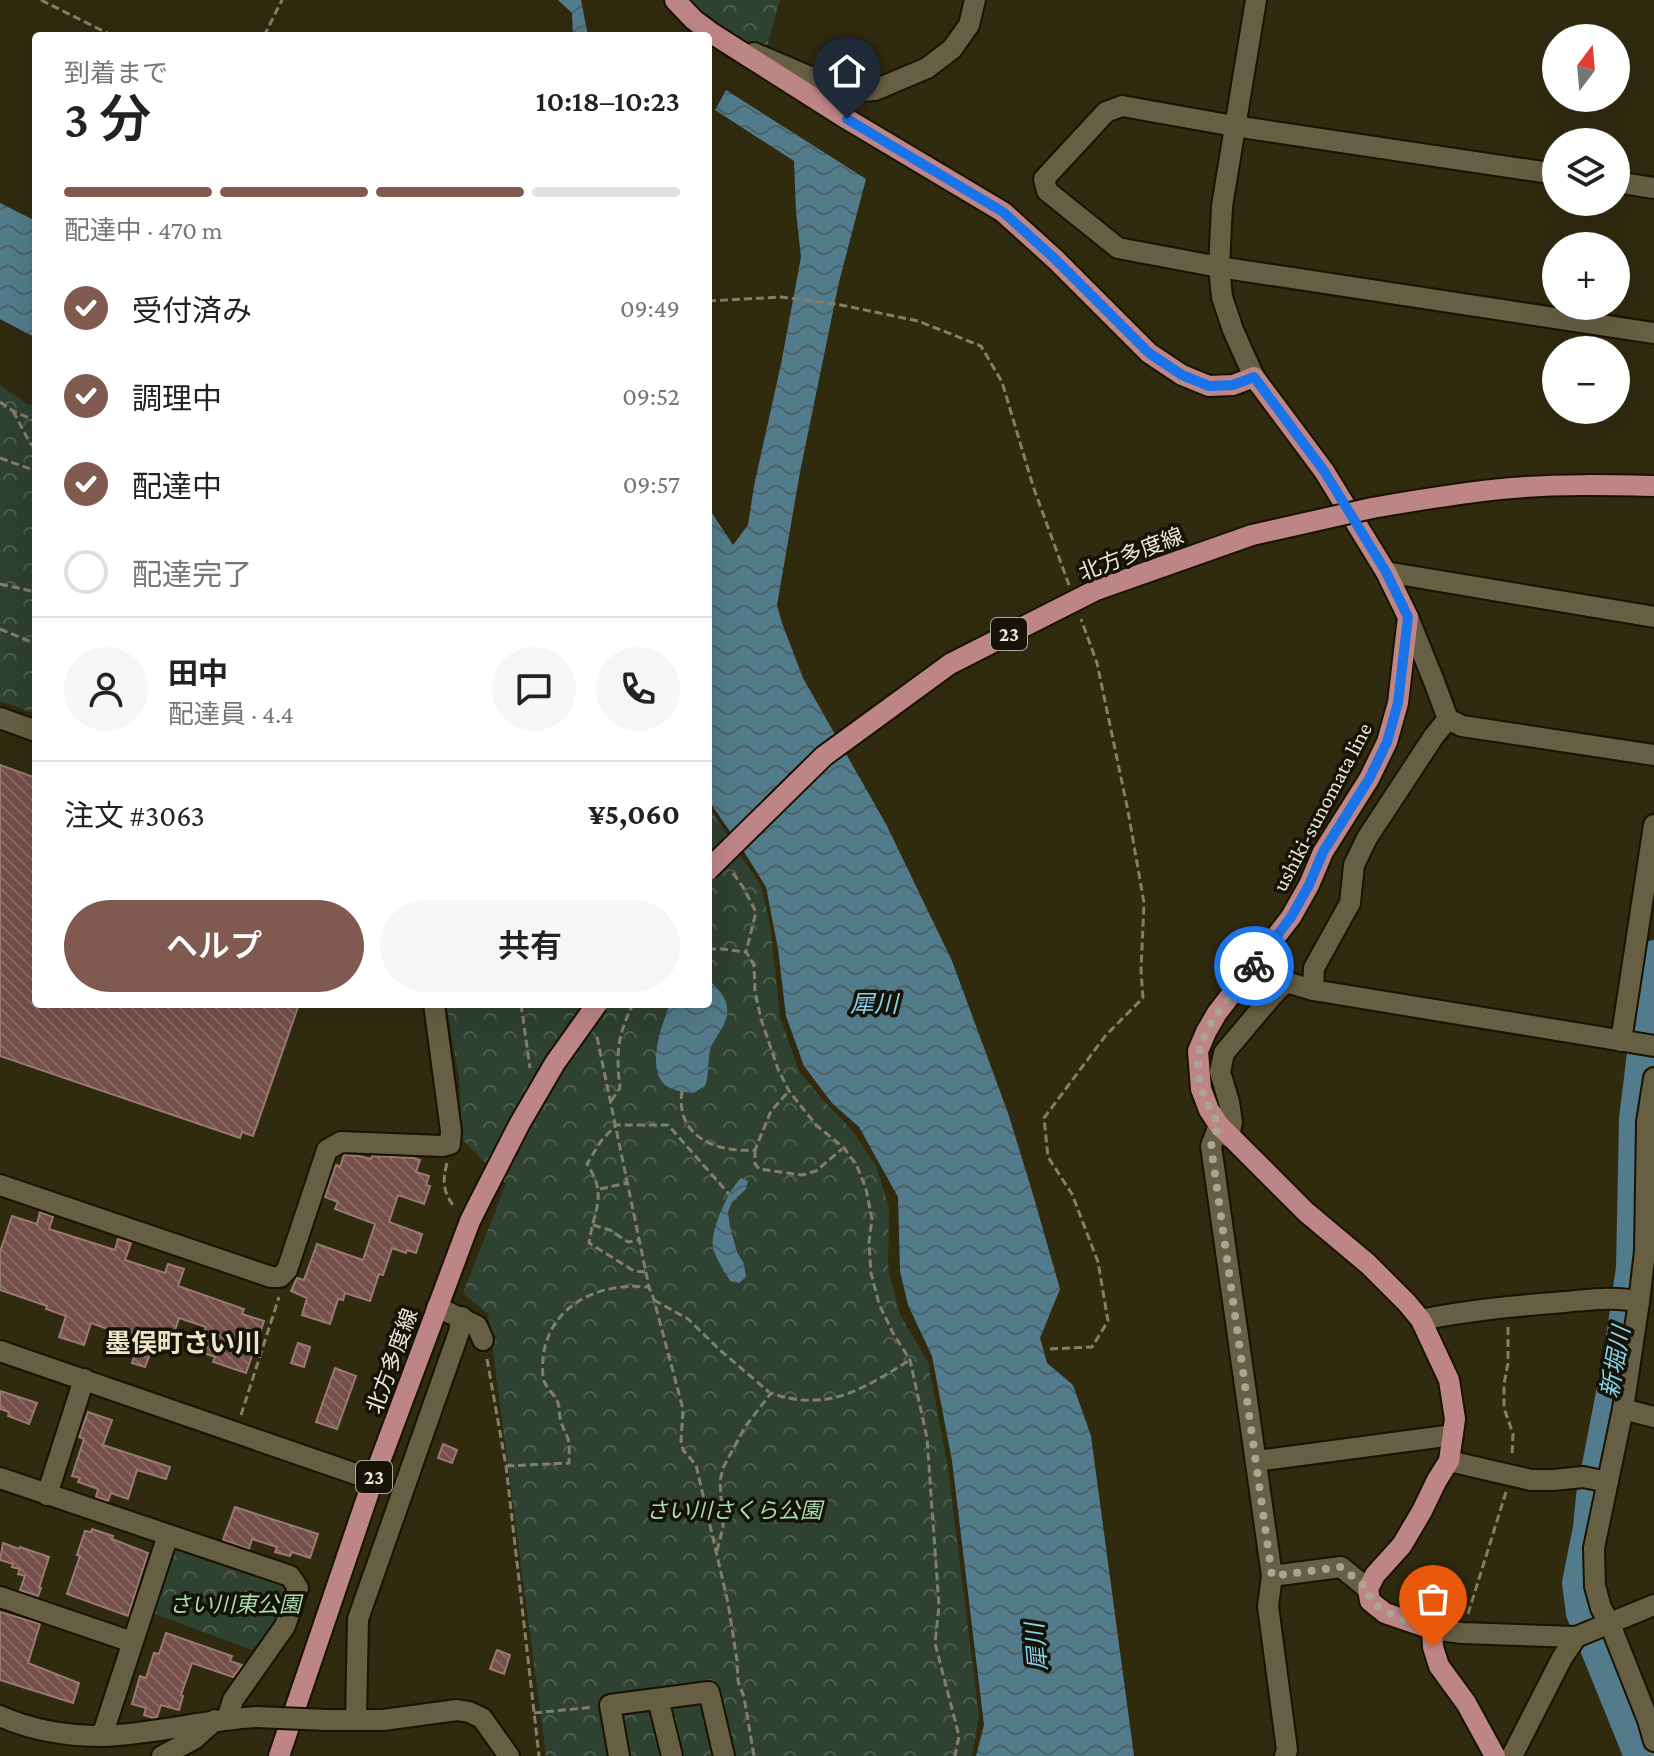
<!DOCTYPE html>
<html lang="ja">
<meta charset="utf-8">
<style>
:root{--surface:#fff;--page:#f6f6f6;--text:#222;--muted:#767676;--line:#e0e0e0;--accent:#805a50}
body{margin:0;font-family:"Crimson Pro","Noto Sans JP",serif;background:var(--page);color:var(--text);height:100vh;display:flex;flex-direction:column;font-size:30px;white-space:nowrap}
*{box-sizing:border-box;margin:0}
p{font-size:26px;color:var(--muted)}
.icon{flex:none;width:44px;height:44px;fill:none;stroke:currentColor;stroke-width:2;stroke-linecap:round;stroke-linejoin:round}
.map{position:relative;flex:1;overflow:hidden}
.panel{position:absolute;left:32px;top:32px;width:680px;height:976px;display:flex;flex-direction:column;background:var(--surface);border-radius:8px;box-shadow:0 8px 32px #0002}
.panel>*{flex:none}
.needle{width:52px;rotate:16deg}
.tools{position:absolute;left:1542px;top:24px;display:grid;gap:16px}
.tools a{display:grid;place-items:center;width:88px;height:88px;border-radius:50%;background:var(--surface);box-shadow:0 8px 32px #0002;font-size:40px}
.pin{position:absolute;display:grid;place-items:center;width:68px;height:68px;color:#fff;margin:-82px -34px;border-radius:50% 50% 50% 0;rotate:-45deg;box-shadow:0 0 8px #0007}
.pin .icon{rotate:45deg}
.courier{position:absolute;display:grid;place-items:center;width:80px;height:80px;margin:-40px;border:6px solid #1a73e8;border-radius:50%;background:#fff;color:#222;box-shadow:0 2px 10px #0007}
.headline em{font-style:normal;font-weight:600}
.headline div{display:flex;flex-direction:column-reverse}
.headline{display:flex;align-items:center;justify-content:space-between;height:136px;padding:0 32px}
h1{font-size:52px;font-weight:600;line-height:60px}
.bar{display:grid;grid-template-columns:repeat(4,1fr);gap:12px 8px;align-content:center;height:96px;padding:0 32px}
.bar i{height:10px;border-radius:6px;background:var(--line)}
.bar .current{background:var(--accent)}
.bar p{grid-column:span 4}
.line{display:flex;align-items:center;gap:20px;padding:0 32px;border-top:2px solid var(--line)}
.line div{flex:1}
.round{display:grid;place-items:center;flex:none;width:84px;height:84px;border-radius:42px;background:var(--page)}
ol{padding:0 32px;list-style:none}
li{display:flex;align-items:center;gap:24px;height:88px}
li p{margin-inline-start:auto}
li .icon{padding:8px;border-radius:50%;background:var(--accent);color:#fff;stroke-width:4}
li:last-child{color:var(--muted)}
li i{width:44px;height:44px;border:4px solid var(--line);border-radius:50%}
.action{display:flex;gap:16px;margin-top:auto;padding:16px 32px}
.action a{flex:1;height:92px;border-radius:48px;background:var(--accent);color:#fff;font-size:32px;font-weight:600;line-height:92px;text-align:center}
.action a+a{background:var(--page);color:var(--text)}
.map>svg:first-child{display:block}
</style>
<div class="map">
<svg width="1654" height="1756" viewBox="0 0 1654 1756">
<defs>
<pattern id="park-crowns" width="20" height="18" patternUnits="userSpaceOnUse" patternTransform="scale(2)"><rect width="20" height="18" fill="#2f4130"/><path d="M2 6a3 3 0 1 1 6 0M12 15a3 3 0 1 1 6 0" fill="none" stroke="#4d5c4d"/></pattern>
<pattern id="water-waves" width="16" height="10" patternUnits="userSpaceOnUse" patternTransform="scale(2)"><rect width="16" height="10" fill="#527c8c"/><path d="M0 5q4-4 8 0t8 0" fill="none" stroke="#4d636a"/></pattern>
<pattern id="building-back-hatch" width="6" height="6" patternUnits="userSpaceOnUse" patternTransform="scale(2)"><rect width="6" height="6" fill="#754f4a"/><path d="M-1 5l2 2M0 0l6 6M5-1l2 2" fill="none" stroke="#896863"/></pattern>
</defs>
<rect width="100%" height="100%" fill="#302a0f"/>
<!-- park -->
<g fill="url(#park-crowns)">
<path d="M682,0H780L766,51C736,38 709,19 682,0Z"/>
<path d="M0,385L28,404L36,405V714L0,701Z"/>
<path d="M708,805L762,888L771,931L780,1016L799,1071L823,1100L852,1130L876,1166L889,1207L888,1268L900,1315L928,1362L948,1468L979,1716L972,1756H546L488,1314L463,1293L506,1184L462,1139L459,1078L446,1004H708Z"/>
<path d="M173,1543L288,1583L278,1620L252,1650L149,1612Z"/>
</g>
<!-- water -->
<g fill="url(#water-waves)">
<path d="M558,0H581L588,36H573L572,13Z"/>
<path d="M726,90L866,179L839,282L800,472L777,605L782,623L803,678L887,826L952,961L1008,1113L1032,1191L1060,1289L1040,1338L1047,1363L1073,1385L1091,1436L1134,1756H976L984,1725L952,1461L932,1356L908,1305L900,1271L898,1197L859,1127L832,1103L804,1066L786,1016L778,949L766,887L743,850L708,800V507L733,545L748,525L754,486L781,364L801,257L796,212L794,161L715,110Z"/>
<path d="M0,203L36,221V338L0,319Z"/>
<path d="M708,979C722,992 733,1004 724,1024C721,1032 714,1039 711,1047C707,1059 710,1073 705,1086L693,1093C685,1092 675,1091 668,1087C644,1072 662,1024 670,1004H708Z"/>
<path d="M741,1178L748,1181L746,1189L732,1202L728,1212L730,1227L737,1252L744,1264L746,1277L739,1283L730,1281C724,1270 715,1258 713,1247C710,1230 729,1189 741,1178Z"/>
</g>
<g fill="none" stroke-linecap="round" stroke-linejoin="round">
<!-- river -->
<path stroke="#527c8c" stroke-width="30" d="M1639,1756L1581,1613L1577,1583L1588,1528L1591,1496L1619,1352L1631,1268L1634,1119L1654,955"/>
</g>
<!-- building -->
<g fill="url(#building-back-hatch)" stroke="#9a7874" stroke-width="2">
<path d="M0,765L36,778V1004H290L298,1007L253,1136L242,1132L240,1138L0,1056Z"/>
<path d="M344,1155L359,1156L371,1159L372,1156L414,1158L420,1160L416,1172L429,1176L426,1185L430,1186L424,1204L398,1195L389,1222L422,1234L416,1253L407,1250L406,1253L392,1248L383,1275L379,1274L370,1301L345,1293L343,1300L338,1299L330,1324L302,1315L307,1298L291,1291L297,1278L304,1280L317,1244L363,1260L375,1224L335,1209L338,1202L325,1197L336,1165L340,1167Z"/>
<path d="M40,1212L53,1217L49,1229L115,1250L118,1239L131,1243L125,1260L165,1273L168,1264L184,1269L178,1286L244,1309L242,1314L264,1321L246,1373L213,1362L215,1357L198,1351L206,1327L179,1318L170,1346L155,1341L145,1367L132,1363L138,1345L124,1340L125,1335L91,1323L84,1345L59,1337L66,1316L46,1309L47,1306L0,1290V1252L12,1216L37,1224Z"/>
<path d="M298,1343L310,1347L304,1367L291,1363Z"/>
<path d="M335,1368L356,1376L337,1429L316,1422Z"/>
<path d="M0,1391L37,1403L29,1424L8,1416L9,1412L0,1409Z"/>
<path d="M88,1412L112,1420L103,1445L170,1467L166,1479L137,1470L128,1499L111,1493L108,1501L96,1497L98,1489L78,1482L80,1478L72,1476L84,1439L79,1437Z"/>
<path d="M443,1444L457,1450L452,1463L438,1458Z"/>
<path d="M235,1507L318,1534L310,1558L292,1552L290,1556L275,1552L277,1547L252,1539L249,1549L223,1540Z"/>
<path d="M92,1529L113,1536L112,1539L148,1553L128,1616L67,1594L80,1556L77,1555L85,1531L91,1532Z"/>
<path d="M3,1543L19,1549L20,1547L49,1557L39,1588H41L38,1596L20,1590L25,1576L18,1574L20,1569L12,1567L13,1564L0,1560Z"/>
<path d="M0,1612L40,1624L28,1663L79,1683L73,1703L0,1680Z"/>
<path d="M166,1633L232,1656L230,1661L242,1665L233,1677L192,1663L181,1695L183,1696L179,1710L161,1705L157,1717L153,1718L144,1715L146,1708L132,1704L140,1676L146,1678L154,1653L159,1654Z"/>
<path d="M497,1650L510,1655L504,1674L490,1669Z"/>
</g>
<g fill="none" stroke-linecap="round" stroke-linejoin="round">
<!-- minor casing -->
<g stroke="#181200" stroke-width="24">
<g id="minor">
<path d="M754,53L845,92L875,90L927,68L952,49L969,25L975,0"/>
<path d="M1556,174L1234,126L1122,106L1106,112L1044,179L1047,191L1118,248L1219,267L1654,333"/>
<path d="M1616,182L1654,188"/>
<path d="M1254,377L1233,330L1222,297L1219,267L1222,206L1256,0"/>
<path d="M1386,572L1654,617"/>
<path d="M1408,617L1433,679L1448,719L1462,726L1654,755"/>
<path d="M0,718L36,731"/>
<path d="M1313,990L1654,1046"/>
<path d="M1621,1041L1654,825"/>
<path d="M1654,1078L1647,1122L1645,1251L1639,1302L1623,1409L1594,1548L1595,1586L1601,1608L1610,1624L1648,1720L1654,1741"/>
<path d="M1219,1125L1211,1146L1272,1576L1341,1567L1368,1589"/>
<path d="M1229,1137L1232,1122L1229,1102L1220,1072L1224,1053L1272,996L1286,982L1313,990L1314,968L1350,903L1354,865L1367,838L1434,736L1448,719"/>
<path d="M0,1185L271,1277H280L287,1270L327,1150L341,1142L442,1146L450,1144L451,1131L434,1004"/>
<path d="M437,1307L477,1326L483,1340"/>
<path d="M1421,1320C1469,1310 1516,1306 1564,1302C1589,1300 1615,1296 1639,1302"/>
<path d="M0,1351L373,1480"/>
<path d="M1623,1409L1654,1417"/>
<path d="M1257,1461L1453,1435"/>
<path d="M1449,1461L1531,1480H1553L1583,1477L1608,1482"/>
<path d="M0,1478L290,1576L298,1588L285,1626L233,1700L227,1719"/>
<path d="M47,1495L84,1379"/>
<path d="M1272,1576L1268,1606L1287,1750L1285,1756"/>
<path d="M0,1597L132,1642"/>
<path d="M1432,1629L1462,1633L1576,1637L1654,1605"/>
<path d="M658,1699L672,1756"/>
<path d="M0,1716C31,1730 69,1736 103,1736C154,1734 205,1720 256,1717"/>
<path d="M327,1720H383L457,1710L469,1712L482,1718L509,1756"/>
<path d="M356,1720L358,1619L459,1332L462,1317"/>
<path d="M102,1736L168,1535"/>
<path d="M162,1756L194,1739L215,1720"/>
<path d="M619,1756L610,1705L709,1692L724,1756"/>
<path d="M1512,1756L1562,1658L1576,1637"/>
</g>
</g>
<!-- major casing -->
<g stroke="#181200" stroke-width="24">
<g id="major">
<path d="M675,0L694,20L713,34L847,119L1003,212L1055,259L1149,353L1182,375L1209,386L1233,385L1254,377L1324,471L1386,572L1408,617L1398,703L1387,742L1369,779L1323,852L1309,885L1291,917L1217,1013L1206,1032L1198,1051L1201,1089L1209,1110L1219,1125L1306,1212L1368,1264L1407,1303L1421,1320L1449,1380L1455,1419L1449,1461L1437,1480L1422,1511L1402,1545L1375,1575L1368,1589L1370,1601L1385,1613L1432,1629L1433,1647L1439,1666L1466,1703L1495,1756"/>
<path d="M1372,508C1418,500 1465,492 1512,488C1559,484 1607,485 1654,486"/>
<path d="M279,1756L373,1480L470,1221L480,1201"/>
</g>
</g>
<!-- path -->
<g stroke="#837e68" stroke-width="3" stroke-dasharray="8 4" stroke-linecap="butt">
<path d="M41,0L113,36"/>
<path d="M264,36L282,0"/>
<path d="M708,301L781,297L836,304L918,321L981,346L1002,382L1033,486L1069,585"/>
<path d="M0,402L13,411L36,421"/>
<path d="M13,411L30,443L36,449"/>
<path d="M0,458L36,471"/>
<path d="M0,584L36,592"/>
<path d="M0,629L36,644"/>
<path d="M733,873L743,887L756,912L746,952L754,965L755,991L761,1019L778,1069L789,1091L816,1125L844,1148L857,1166L866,1189L872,1219L869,1242L871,1273L879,1304L893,1333L910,1360L927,1438L939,1606L935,1643L959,1736L955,1756"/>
<path d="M708,949H722L746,952"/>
<path d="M521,1004L530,1068"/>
<path d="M597,1037L649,1287L654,1300L683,1409L681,1441L683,1450L696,1465L728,1603L737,1660L738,1681L744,1697L754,1756"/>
<path d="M682,1091C675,1137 717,1153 755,1150L771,1111L788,1092"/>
<path d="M611,1101L620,1088C616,1053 617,1037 633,1004"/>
<path d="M755,1150V1164L759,1169L802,1175L816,1171L842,1149"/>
<path d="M447,1163C442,1182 443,1192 455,1208"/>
<path d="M600,1189L627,1183"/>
<path d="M593,1225L610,1230L628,1242L640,1240"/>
<path d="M645,1272L634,1271L589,1243C594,1208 608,1196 587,1164L601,1141L616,1125H668L729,1194"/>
<path d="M654,1300L688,1319L720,1350L769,1392"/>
<path d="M1508,1327V1363L1504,1384V1408L1513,1434L1512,1457"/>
<path d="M1050,1349L1092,1347L1108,1321L1098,1262L1072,1194L1048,1157L1044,1118L1106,1035L1143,998L1141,970L1144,903L1128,811L1097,663L1081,619"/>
<path d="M487,1359L506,1466L539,1756"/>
<path d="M241,1415L279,1297"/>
<path d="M506,1466L569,1463C569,1455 570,1446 568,1439C566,1433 563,1428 561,1422C559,1416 560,1409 558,1403C555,1394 544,1387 543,1377C537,1314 590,1281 648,1287"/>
<path d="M717,1551L723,1527L720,1481L723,1468L745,1427L771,1393C827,1413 863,1389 910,1360"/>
<path d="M1468,1614L1506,1492"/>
<path d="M534,1713L594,1707"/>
</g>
<!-- minor -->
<use href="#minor" stroke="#665f43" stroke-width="20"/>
<!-- major -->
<use href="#major" stroke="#be8587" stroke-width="20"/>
<!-- minor-bridge casing -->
<g stroke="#181200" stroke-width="24" stroke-linecap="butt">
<path id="minor-bridge" d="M256,1717L327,1720"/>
</g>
<!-- major-bridge casing -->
<g stroke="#181200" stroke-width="24" stroke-linecap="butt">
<g id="major-bridge">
<path d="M708,870L824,756L950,664L1096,590L1252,535L1372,508"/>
<path d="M480,1201L520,1123L555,1063L597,1004"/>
</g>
</g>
<!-- minor-bridge -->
<use href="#minor-bridge" stroke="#665f43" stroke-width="20"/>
<!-- major-bridge -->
<use href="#major-bridge" stroke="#be8587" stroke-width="20"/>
</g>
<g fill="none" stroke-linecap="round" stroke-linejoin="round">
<!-- done -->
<path stroke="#aaa591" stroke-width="8" stroke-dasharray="0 14.4" d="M1254,966C1211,1024 1173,1051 1219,1125L1211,1146L1272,1576L1341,1567L1368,1589L1370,1601C1389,1615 1409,1622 1432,1629L1433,1647"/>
<!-- route -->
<path stroke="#1a73e8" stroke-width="10" d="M847,119L1003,212L1055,259L1149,353L1182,375L1209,386L1233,385L1254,377L1324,471L1386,572L1408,617L1398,703L1387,742L1369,779L1323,852L1309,885L1291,917L1254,966"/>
</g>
<g text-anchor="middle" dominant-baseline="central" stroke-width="7" stroke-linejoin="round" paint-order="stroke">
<!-- shield labels -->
<g fill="#151307" stroke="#aba799" stroke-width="2">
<rect x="991" y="618" width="36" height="32" rx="6"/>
<rect x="356" y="1461" width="36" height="32" rx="6"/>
</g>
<g font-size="20" font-weight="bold" fill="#ebe7d7">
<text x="1009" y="634">23</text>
<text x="374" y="1477">23</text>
</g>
<!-- street labels -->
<g font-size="22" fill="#ebe7d7" stroke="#151307">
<text transform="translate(1131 554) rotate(-21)">北方多度線</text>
<text transform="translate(1322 807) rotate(-62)">ushiki-sunomata line</text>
<text transform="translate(392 1361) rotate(-70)">北方多度線</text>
</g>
<!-- park labels -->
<g font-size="22" font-style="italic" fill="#a9dcae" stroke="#151307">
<text x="734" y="1510">さい川さくら公園</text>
<text x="235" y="1604">さい川東公園</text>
</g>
<!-- water labels -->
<g font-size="24" font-style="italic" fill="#88d2ed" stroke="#151307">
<text x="874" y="1003">犀川</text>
<text transform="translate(1615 1362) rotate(-80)">新堀川</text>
<text transform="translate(1036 1647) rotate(-95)">犀川</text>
</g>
<!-- quarter labels -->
<g font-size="26" font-weight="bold" fill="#ece4c4" stroke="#151307">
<text x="183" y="1343">墨俣町さい川</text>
</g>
</g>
</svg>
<div class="tools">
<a><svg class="needle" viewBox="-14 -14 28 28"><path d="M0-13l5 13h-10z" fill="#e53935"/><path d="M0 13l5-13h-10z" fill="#767676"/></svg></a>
<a><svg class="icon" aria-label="layers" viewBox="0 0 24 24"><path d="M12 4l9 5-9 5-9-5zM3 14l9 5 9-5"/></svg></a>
<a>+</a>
<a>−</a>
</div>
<div class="pin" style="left:1433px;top:1647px;background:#ea580c"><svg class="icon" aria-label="bag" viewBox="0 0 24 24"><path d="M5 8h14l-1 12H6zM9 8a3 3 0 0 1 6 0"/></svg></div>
<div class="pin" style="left:847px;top:119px;background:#1f2937"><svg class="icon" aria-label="home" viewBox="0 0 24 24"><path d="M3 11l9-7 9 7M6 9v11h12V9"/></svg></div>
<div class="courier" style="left:1254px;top:966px"><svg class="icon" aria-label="bike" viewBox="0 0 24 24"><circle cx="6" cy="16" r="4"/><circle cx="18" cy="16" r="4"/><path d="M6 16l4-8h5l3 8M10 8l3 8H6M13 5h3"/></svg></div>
<section class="panel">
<div class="headline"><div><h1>3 分</h1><p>到着まで</p></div><em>10:18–10:23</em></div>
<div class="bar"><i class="current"></i><i class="current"></i><i class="current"></i><i></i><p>配達中 · 470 m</p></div>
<ol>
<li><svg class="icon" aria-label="check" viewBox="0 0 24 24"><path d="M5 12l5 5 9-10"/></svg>受付済み<p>09:49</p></li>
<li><svg class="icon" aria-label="check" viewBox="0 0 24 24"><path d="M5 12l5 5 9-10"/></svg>調理中<p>09:52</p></li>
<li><svg class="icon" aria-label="check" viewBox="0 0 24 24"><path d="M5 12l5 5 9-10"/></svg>配達中<p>09:57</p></li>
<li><i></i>配達完了</li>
</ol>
<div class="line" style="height:144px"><a class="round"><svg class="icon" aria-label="person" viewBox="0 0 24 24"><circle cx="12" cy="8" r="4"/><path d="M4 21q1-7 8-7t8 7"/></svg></a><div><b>田中</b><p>配達員 · 4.4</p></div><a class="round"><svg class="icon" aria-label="chat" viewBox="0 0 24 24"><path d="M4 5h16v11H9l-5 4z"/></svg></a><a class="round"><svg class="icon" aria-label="phone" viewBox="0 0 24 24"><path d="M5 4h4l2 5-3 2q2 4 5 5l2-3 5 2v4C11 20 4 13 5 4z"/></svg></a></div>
<div class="line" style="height:104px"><div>注文 #3063</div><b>¥5,060</b></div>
<div class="action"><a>ヘルプ</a><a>共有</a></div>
</section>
</div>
